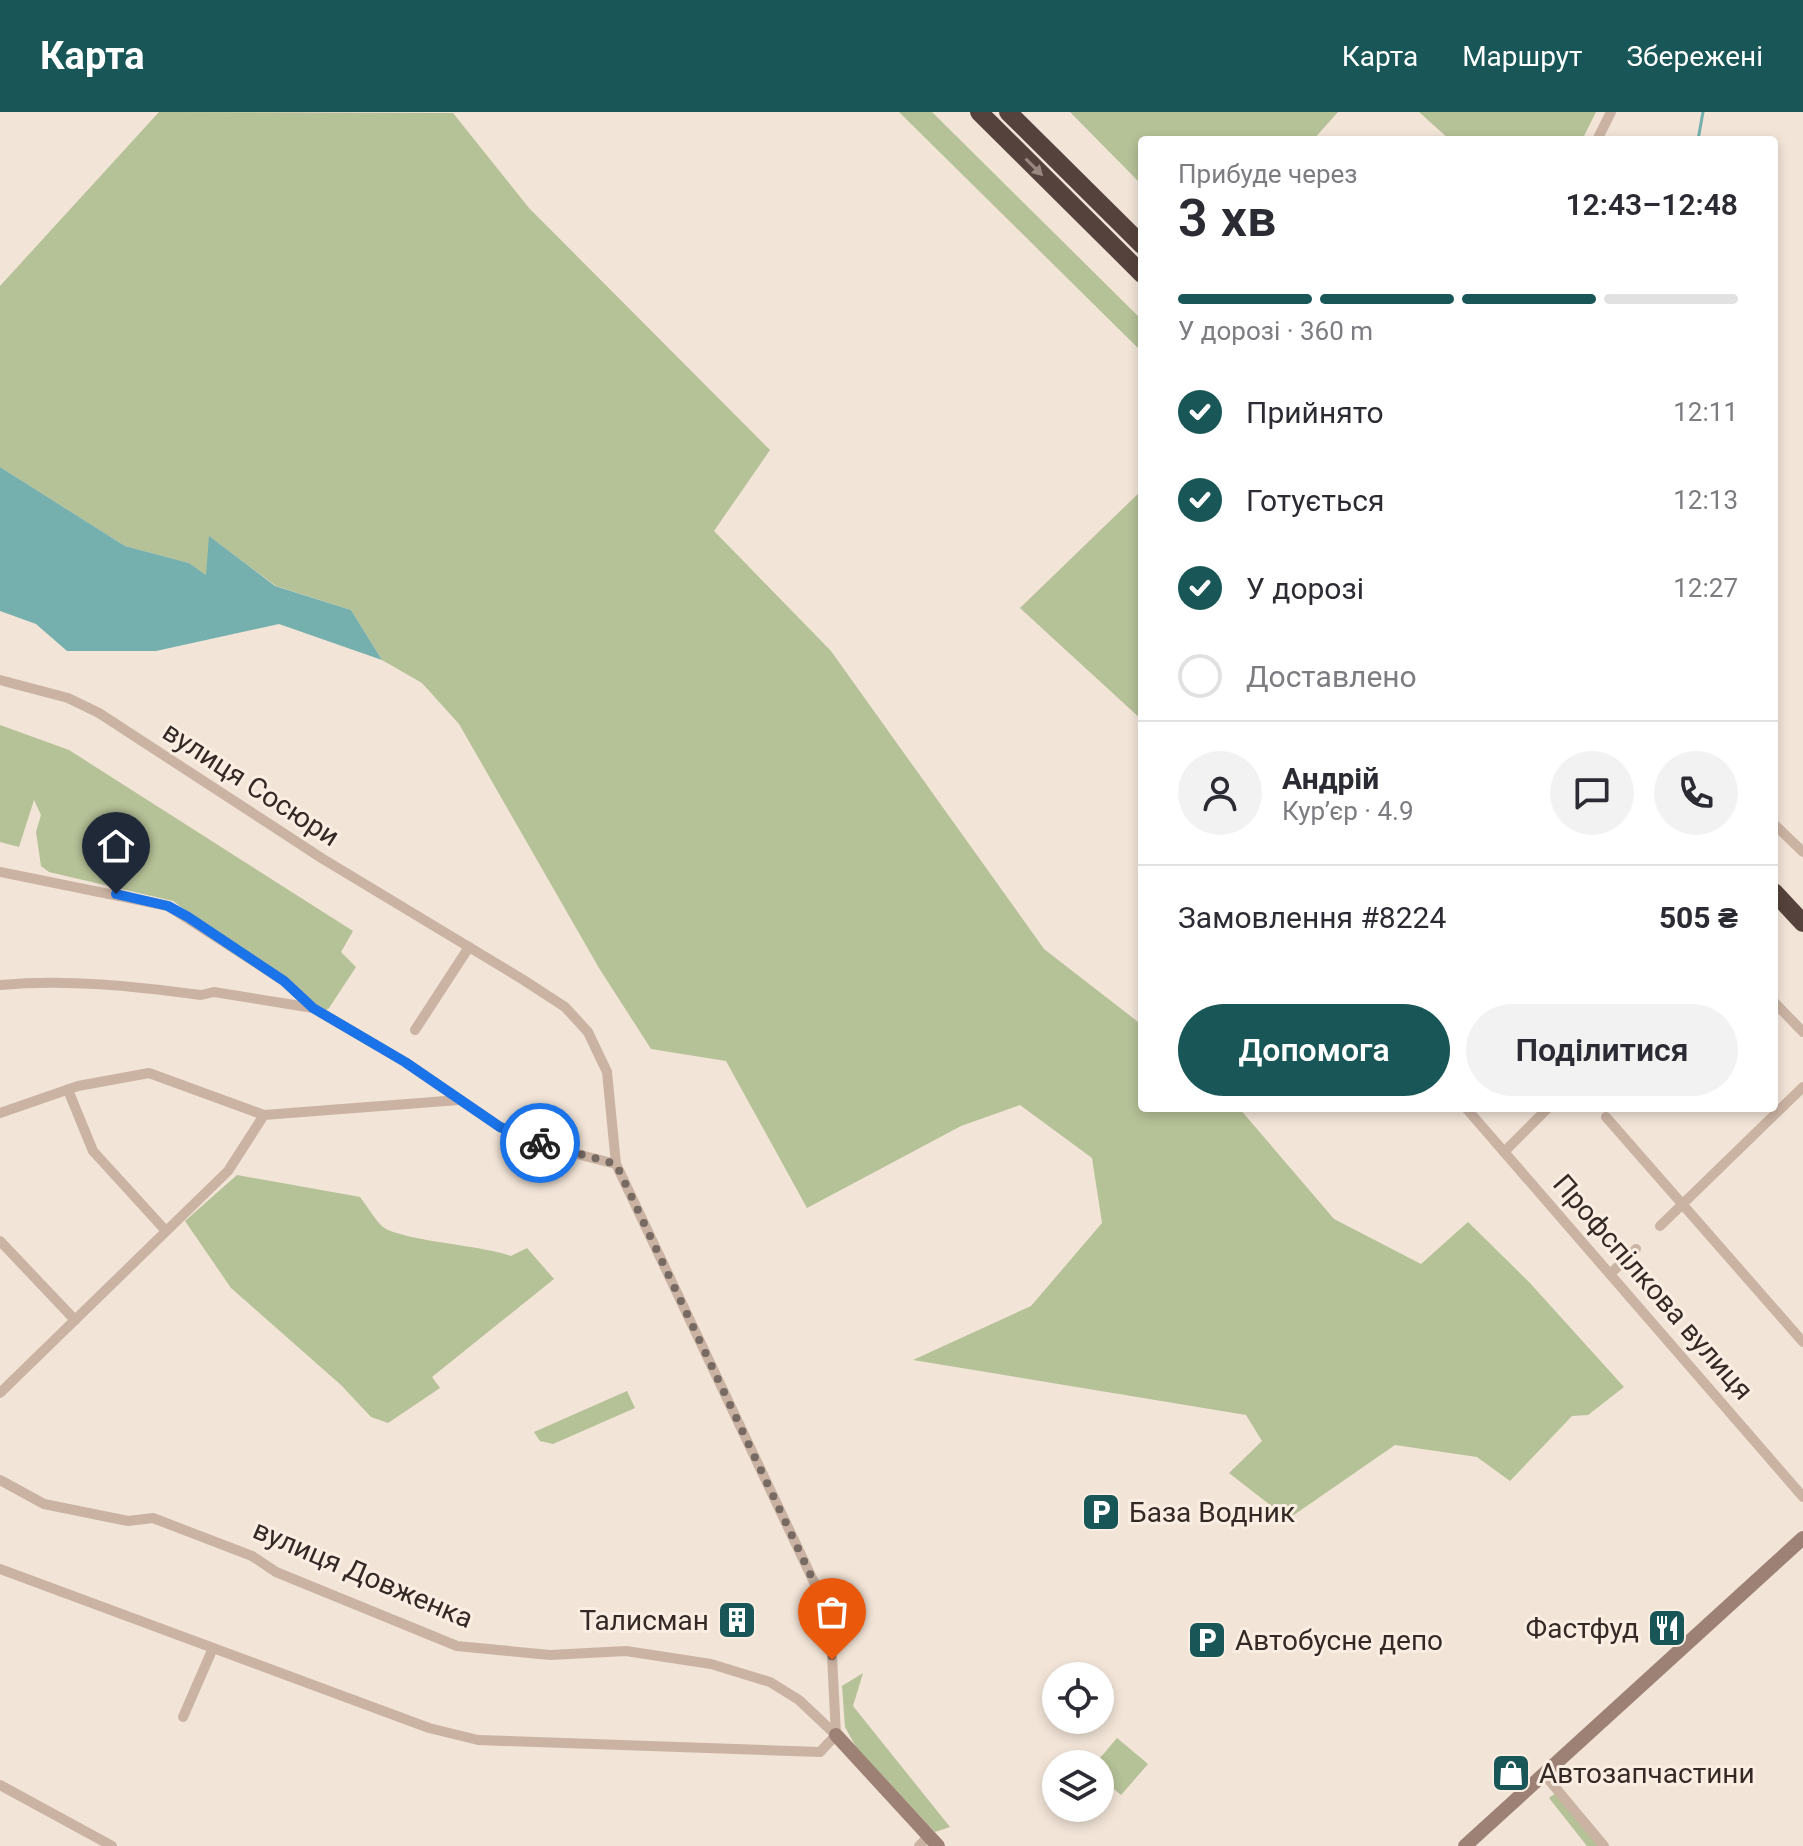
<!DOCTYPE html>
<html lang="uk">
<meta charset="utf-8">
<style>
:root{--surface:#fff;--page:#f2f2f3;--text:#2b2b33;--muted:#7c7c81;--line:#e1e1e2;--accent:#195657}
body{margin:0;font-family:Roboto,sans-serif;background:var(--page);color:var(--text);height:100vh;display:flex;flex-direction:column;font-size:30px;white-space:nowrap}
*{box-sizing:border-box;margin:0}
p{font-size:26px;color:var(--muted)}
.icon{flex:none;width:44px;height:44px;fill:none;stroke:currentColor;stroke-width:2;stroke-linecap:round;stroke-linejoin:round}
.map{position:relative;flex:1;overflow:hidden}
.drawer{position:absolute;left:1138px;top:24px;width:640px;height:976px;display:flex;flex-direction:column;background:var(--surface);border-radius:8px;box-shadow:0 4px 12px #0003}
.drawer>*{flex:none}
.controls{position:absolute;left:1042px;top:1550px;display:grid;gap:16px}
.controls a{display:grid;place-items:center;width:72px;height:72px;border-radius:50%;background:var(--surface);box-shadow:0 4px 12px #0003;font-size:40px}
.pin{position:absolute;display:grid;place-items:center;width:68px;height:68px;color:#fff;margin:-82px -34px;border-radius:50% 50% 50% 0;rotate:-45deg;box-shadow:0 0 8px #0007}
.pin .icon{rotate:45deg}
.courier{position:absolute;display:grid;place-items:center;width:80px;height:80px;margin:-40px;border:6px solid #1a73e8;border-radius:50%;background:#fff;color:#222;box-shadow:0 2px 10px #0007}
.head em{font-style:normal;font-weight:600}
.head div{display:flex;flex-direction:column-reverse}
.head{display:flex;align-items:center;justify-content:space-between;height:136px;padding:0 40px}
h1{font-size:52px;font-weight:600;line-height:60px}
.bar{display:grid;grid-template-columns:repeat(4,1fr);gap:12px 8px;align-content:center;height:96px;padding:0 40px}
.bar i{height:10px;border-radius:6px;background:var(--line)}
.bar .active{background:var(--accent)}
.bar p{grid-column:span 4}
.line{display:flex;align-items:center;gap:20px;padding:0 40px;border-top:2px solid var(--line)}
.line div{flex:1}
.round{display:grid;place-items:center;flex:none;width:84px;height:84px;border-radius:42px;background:var(--page)}
ol{padding:0 40px;list-style:none}
li{display:flex;align-items:center;gap:24px;height:88px}
li p{margin-inline-start:auto}
li .icon{padding:8px;border-radius:50%;background:var(--accent);color:#fff;stroke-width:4}
li:last-child{color:var(--muted)}
li i{width:44px;height:44px;border:4px solid var(--line);border-radius:50%}
.action{display:flex;gap:16px;margin-top:auto;padding:16px 40px}
.action a{flex:1;height:92px;border-radius:48px;background:var(--accent);color:#fff;font-size:32px;font-weight:600;line-height:92px;text-align:center}
.action a+a{background:var(--page);color:var(--text)}
header{display:flex;align-items:center;gap:48px;box-sizing:border-box;height:112px;padding:0 40px;background:var(--accent);color:#fff}
header strong{font-size:38px}
nav{display:flex;gap:44px;margin-inline-start:auto;font-size:28px}
.map>svg:first-child{display:block}
</style>
<header>
<strong>Карта</strong>
<nav><a>Карта</a><a>Маршрут</a><a>Збережені</a></nav>
</header>
<div class="map">
<svg width="1803" height="1734" viewBox="0 0 1803 1734">
<rect width="100%" height="100%" fill="#f2e4d7"/>
<!-- green -->
<g fill="#b5c197">
<path d="M159,0L453,1L529,96L770,338L714,419L831,539L1044,837L1142,913V996H1239L1334,1107L1421,1152L1468,1110L1529,1170L1624,1275L1588,1303L1572,1304L1510,1369L1477,1345L1395,1333L1288,1407L1229,1361L1262,1329L1246,1303L913,1248L1031,1194L1102,1111L1092,1046L1020,993L961,1014L807,1096L726,949L651,937L599,856L459,612L422,571L382,548L351,498L276,474L210,425L207,464L189,451L125,434L0,355V174Z"/>
<path d="M899,0H932L1142,208V240Z"/>
<path d="M1070,0H1338L1313,28H1142V73Z"/>
<path d="M1419,0H1596L1582,28H1450Z"/>
<path d="M1142,378V608L1020,496Z"/>
<path d="M0,613L69,638L353,819L341,840L356,855L329,896L325,899L312,891L173,789L49,760L41,754L36,720L41,703L34,688L19,735L0,730Z"/>
<path d="M237,1063L360,1085C367,1094 375,1108 383,1115C402,1129 481,1133 511,1144L527,1136L554,1167L432,1265L440,1276L388,1311L371,1305L341,1273L231,1176L185,1109Z"/>
<path d="M627,1279L635,1296L553,1332L540,1329L534,1320Z"/>
<path d="M863,1561L853,1594L950,1715L935,1720L856,1635L845,1615L842,1574Z"/>
<path d="M1117,1626L1148,1652L1121,1683L1100,1665V1652H1095Z"/>
<path d="M1557,1680L1599,1734H1587L1549,1686Z"/>
</g>
<!-- water -->
<path fill="#75b0af" d="M0,355L125,434L189,451L206,463L209,424L275,474L351,498L382,548L279,512L156,539H67L36,512L0,499Z"/>
<g fill="none" stroke-linecap="round" stroke-linejoin="round">
<!-- stream -->
<path stroke="#75b0af" stroke-width="3" d="M1698,28L1703,0"/>
<!-- street -->
<g stroke="#cab3a3" stroke-width="10">
<path d="M1597,28L1611,0"/>
<path d="M0,568L68,586L99,601L323,747L522,867L565,895L588,920L607,960L616,1052L830,1504L836,1623"/>
<path d="M1774,712L1803,740"/>
<path d="M0,760L168,794L284,869L313,896"/>
<path d="M0,873C68,867 133,874 201,883L214,880L313,896L405,950L500,1015L549,1035L616,1052"/>
<path d="M1774,890L1803,920"/>
<path d="M415,918L469,835"/>
<path d="M68,978L93,1039L166,1119"/>
<path d="M1466,996L1803,1385"/>
<path d="M0,1001L78,974L149,961L264,1003L459,988"/>
<path d="M1606,1005L1803,1230"/>
<path d="M1504,1040L1548,996"/>
<path d="M1660,1114L1803,975"/>
<path d="M0,1129L75,1208"/>
<path d="M1610,1162L1636,1137"/>
<path d="M0,1281L228,1059L264,1003"/>
<path d="M0,1368L44,1392L128,1409L153,1406L252,1444L276,1460L457,1534L550,1543L626,1539L711,1552L770,1570L799,1588L836,1623"/>
<path d="M0,1457L429,1616L478,1628L820,1640L836,1623"/>
<path d="M183,1605L213,1536"/>
<path d="M1544,1662L1604,1734"/>
<path d="M0,1673L112,1734"/>
<path d="M919,1734L929,1724"/>
</g>
<!-- secondary -->
<g stroke="#9d8174" stroke-width="14">
<path d="M836,1623L938,1734"/>
<path d="M1465,1734L1803,1426"/>
</g>
<!-- highway -->
<g stroke="#56423c" stroke-width="18">
<path d="M979,0L1142,162"/>
<path d="M1008,0L1142,133"/>
<path d="M1774,780L1803,811"/>
</g>
</g>
<!-- one-way arrows -->
<defs><path id="oneway-solid" d="M-6-.8H1V-3.2L6.5 0L1 3.2V.8H-6Z" transform="scale(2)"/></defs>
<use fill="#98877f" href="#oneway-solid" transform="translate(1034 55) rotate(45)"/>
<g fill="none" stroke-linecap="round" stroke-linejoin="round">
<!-- done -->
<path stroke="#766a63" stroke-width="8" stroke-dasharray="0 14.4" d="M540,1031L616,1052L830,1504L832,1548"/>
<!-- route -->
<path stroke="#1a73e8" stroke-width="10" d="M116,782L168,794L188,805L284,869L313,896L405,950L500,1015L540,1031"/>
</g>
<!-- icons -->
<defs>
<g id="parking-square" transform="scale(2)"><rect x="-9" y="-9" width="18" height="18" rx="4" fill="#195657" stroke="#faeee3"/><path d="M-3.5-5.5H1a3.5 3.5 0 0 1 0 7H-1V5.5H-3.5ZM-1-3.4V-.6H.8a1.4 1.4 0 0 0 0-2.8Z" fill="#fff"/></g>
<g id="building-square" transform="scale(2)"><rect x="-9" y="-9" width="18" height="18" rx="4" fill="#195657" stroke="#faeee3"/><path d="M-4-6H4V6H1V3H-1V6H-4ZM-2.5-4.3h1.7v1.8h-1.7ZM.8-4.3h1.7v1.8H.8ZM-2.5-1h1.7V.8h-1.7ZM.8-1h1.7V.8H.8Z" fill="#fff"/></g>
<g id="restaurant-square" transform="scale(2)"><rect x="-9" y="-9" width="18" height="18" rx="4" fill="#195657" stroke="#faeee3"/><path d="M-5-6h1v4h1v-4h1v4h1v-4h1v5L-1.5 .5V6h-2V.5L-5-1ZM5-6V6H3V1.5H1.5Q1.5-4 5-6Z" fill="#fff"/></g>
<g id="shop-square" transform="scale(2)"><rect x="-9" y="-9" width="18" height="18" rx="4" fill="#195657" stroke="#faeee3"/><path d="M-5-2.5h2.3a2.7 3.5 0 0 1 5.4 0H5L5.5 6h-11ZM-1.5-2.5h3a1.5 2.3 0 0 0-3 0Z" fill="#fff"/></g>
</defs>
<g fill-rule="evenodd">
<use href="#parking-square" x="1101" y="1400"/>
<use href="#building-square" x="737" y="1508"/>
<use href="#restaurant-square" x="1667" y="1516"/>
<use href="#parking-square" x="1207" y="1528"/>
<use href="#shop-square" x="1511" y="1661"/>
</g>
<g text-anchor="middle" dominant-baseline="central" stroke-width="6" stroke-linejoin="round" paint-order="stroke">
<!-- street labels -->
<g font-size="28" fill="#342925" stroke="#faeee3">
<text transform="translate(251 672) rotate(33)">вулиця Сосюри</text>
<text transform="translate(1653 1175) rotate(49)">Профспілкова вулиця</text>
<text transform="translate(363 1462) rotate(23)">вулиця Довженка</text>
</g>
<!-- poi labels -->
<g font-size="28" fill="#342925" stroke="#faeee3" text-anchor="start">
<text x="1129" y="1400">База Водник</text>
<text x="709" y="1508" text-anchor="end">Талисман</text>
<text x="1639" y="1516" text-anchor="end">Фастфуд</text>
<text x="1235" y="1528">Автобусне депо</text>
<text x="1539" y="1661">Автозапчастини</text>
</g>
</g>
</svg>
<div class="controls">
<a><svg class="icon" aria-label="locate" viewBox="0 0 24 24"><circle cx="12" cy="12" r="6"/><path d="M12 2v4M12 18v4M2 12h4M18 12h4"/></svg></a>
<a><svg class="icon" aria-label="layers" viewBox="0 0 24 24"><path d="M12 4l9 5-9 5-9-5zM3 14l9 5 9-5"/></svg></a>
</div>
<div class="pin" style="left:832px;top:1548px;background:#ea580c"><svg class="icon" aria-label="bag" viewBox="0 0 24 24"><path d="M5 8h14l-1 12H6zM9 8a3 3 0 0 1 6 0"/></svg></div>
<div class="pin" style="left:116px;top:782px;background:#1f2937"><svg class="icon" aria-label="home" viewBox="0 0 24 24"><path d="M3 11l9-7 9 7M6 9v11h12V9"/></svg></div>
<div class="courier" style="left:540px;top:1031px"><svg class="icon" aria-label="bike" viewBox="0 0 24 24"><circle cx="6" cy="16" r="4"/><circle cx="18" cy="16" r="4"/><path d="M6 16l4-8h5l3 8M10 8l3 8H6M13 5h3"/></svg></div>
<section class="drawer">
<div class="head"><div><h1>3 хв</h1><p>Прибуде через</p></div><em>12:43–12:48</em></div>
<div class="bar"><i class="active"></i><i class="active"></i><i class="active"></i><i></i><p>У дорозі · 360 m</p></div>
<ol>
<li><svg class="icon" aria-label="check" viewBox="0 0 24 24"><path d="M5 12l5 5 9-10"/></svg>Прийнято<p>12:11</p></li>
<li><svg class="icon" aria-label="check" viewBox="0 0 24 24"><path d="M5 12l5 5 9-10"/></svg>Готується<p>12:13</p></li>
<li><svg class="icon" aria-label="check" viewBox="0 0 24 24"><path d="M5 12l5 5 9-10"/></svg>У дорозі<p>12:27</p></li>
<li><i></i>Доставлено</li>
</ol>
<div class="line" style="height:144px"><a class="round"><svg class="icon" aria-label="person" viewBox="0 0 24 24"><circle cx="12" cy="8" r="4"/><path d="M4 21q1-7 8-7t8 7"/></svg></a><div><b>Андрій</b><p>Кур’єр · 4.9</p></div><a class="round"><svg class="icon" aria-label="chat" viewBox="0 0 24 24"><path d="M4 5h16v11H9l-5 4z"/></svg></a><a class="round"><svg class="icon" aria-label="phone" viewBox="0 0 24 24"><path d="M5 4h4l2 5-3 2q2 4 5 5l2-3 5 2v4C11 20 4 13 5 4z"/></svg></a></div>
<div class="line" style="height:104px"><div>Замовлення #8224</div><b>505 ₴</b></div>
<div class="action"><a>Допомога</a><a>Поділитися</a></div>
</section>
</div>
